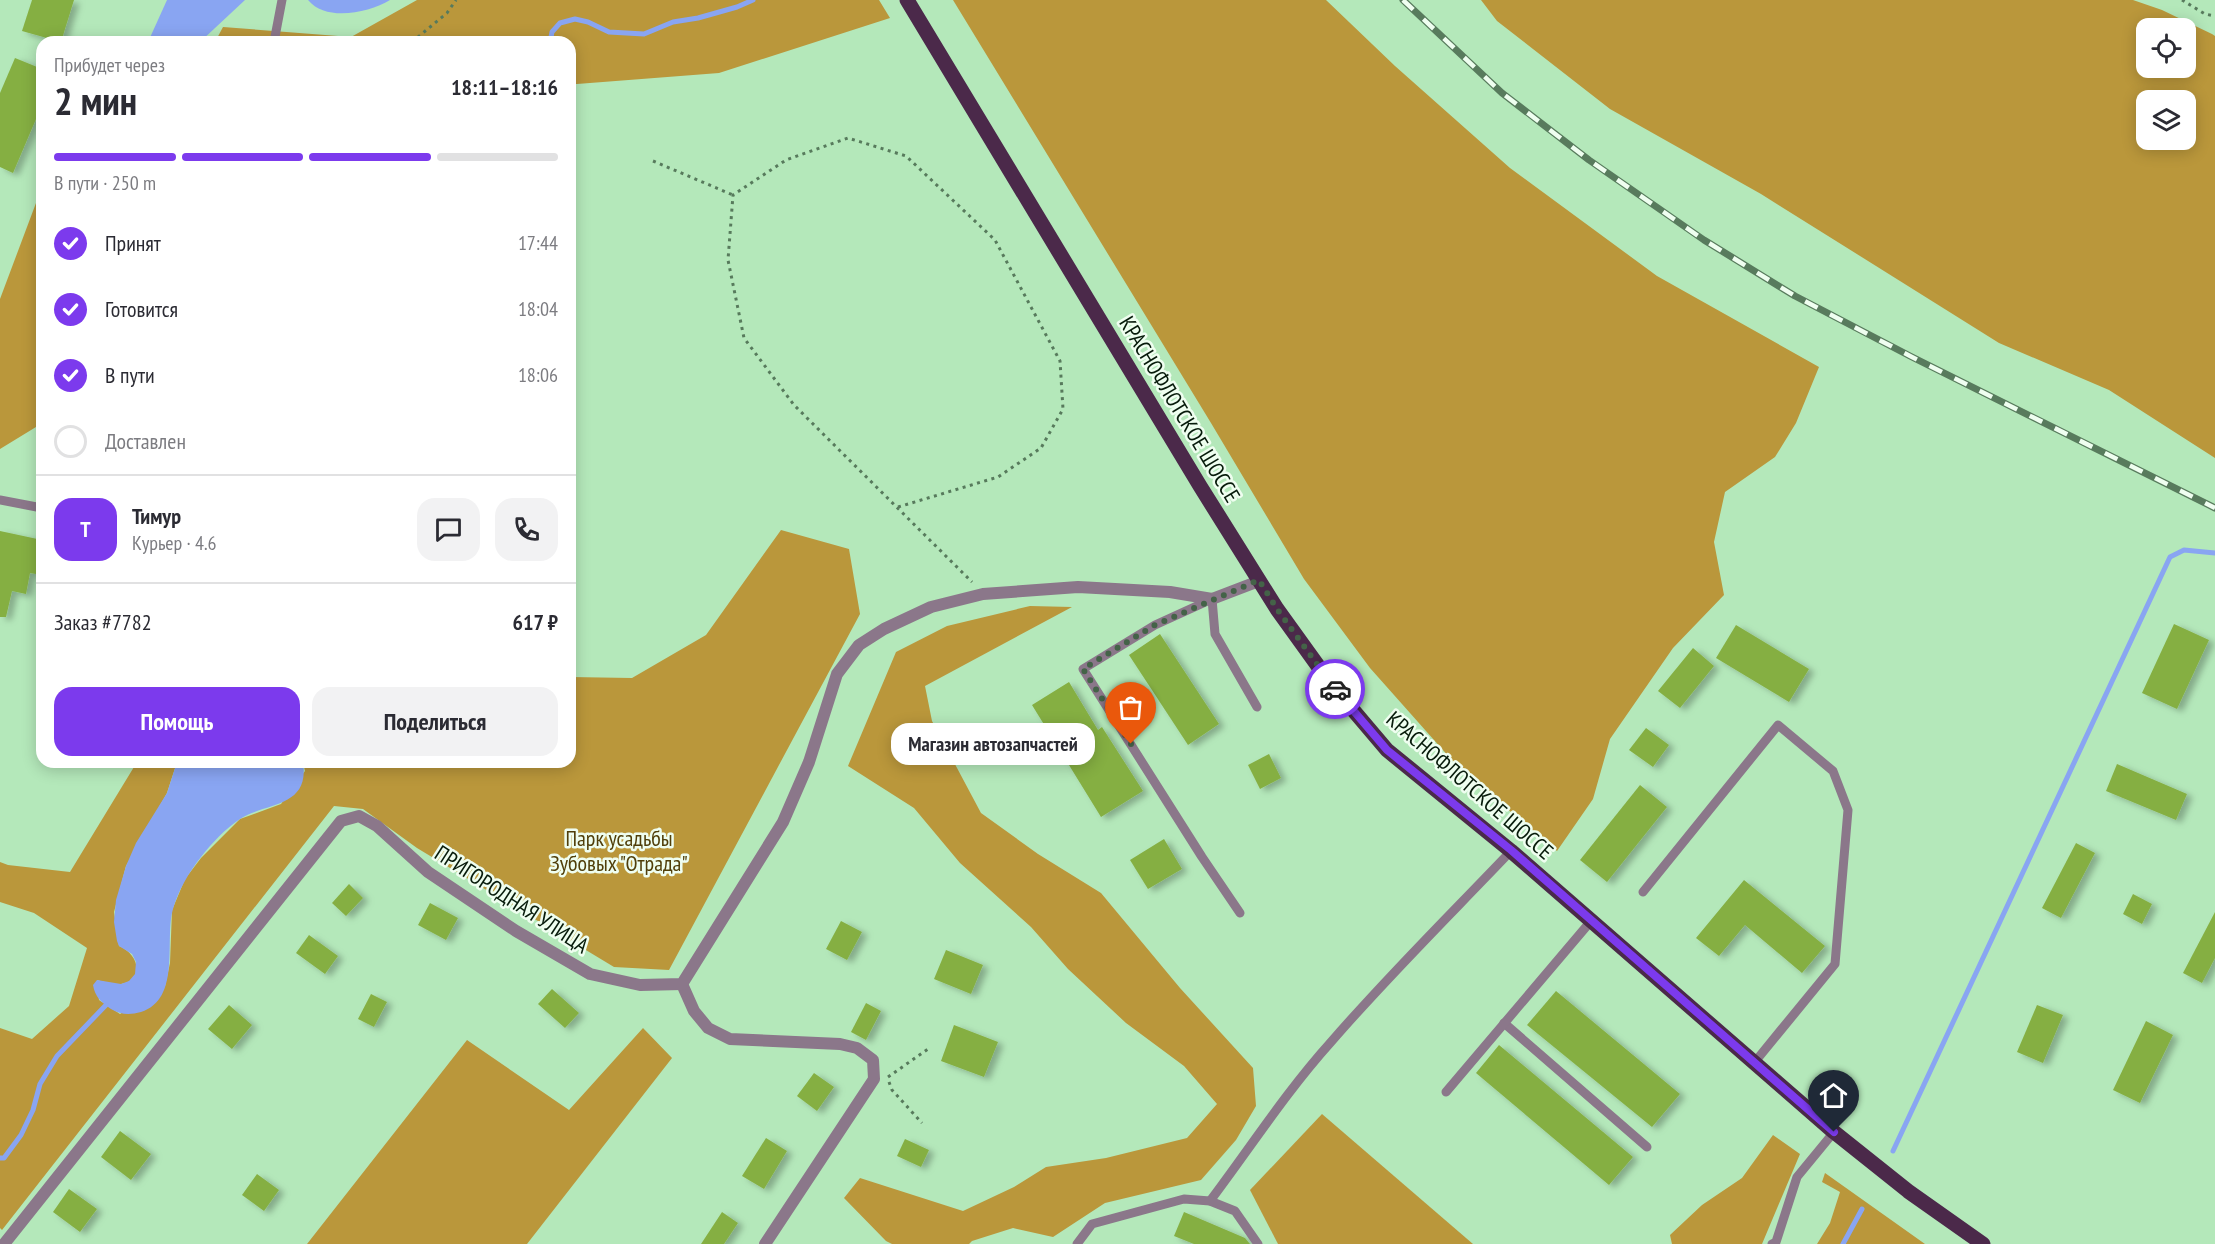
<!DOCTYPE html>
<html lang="ru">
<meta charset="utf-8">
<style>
:root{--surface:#fff;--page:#f2f2f3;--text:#2b2b33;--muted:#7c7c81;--line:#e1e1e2;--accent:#7c3aed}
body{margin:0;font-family:"PT Sans Narrow",sans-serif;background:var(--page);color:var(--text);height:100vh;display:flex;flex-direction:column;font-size:22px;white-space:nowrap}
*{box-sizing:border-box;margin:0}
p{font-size:20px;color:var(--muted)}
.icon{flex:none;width:33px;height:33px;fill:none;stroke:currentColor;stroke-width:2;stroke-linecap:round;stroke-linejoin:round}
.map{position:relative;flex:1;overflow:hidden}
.drawer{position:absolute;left:36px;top:36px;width:540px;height:732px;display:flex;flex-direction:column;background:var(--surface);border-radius:18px;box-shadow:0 3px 15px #0003}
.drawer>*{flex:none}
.controls{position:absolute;left:2136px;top:18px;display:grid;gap:12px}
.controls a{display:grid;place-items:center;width:60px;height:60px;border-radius:12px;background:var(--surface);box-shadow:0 3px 15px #0003;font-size:30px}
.pin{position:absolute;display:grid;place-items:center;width:51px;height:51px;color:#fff;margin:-62px -26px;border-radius:50% 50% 50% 0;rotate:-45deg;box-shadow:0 0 6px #0007}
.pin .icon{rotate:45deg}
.courier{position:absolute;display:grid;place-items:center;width:60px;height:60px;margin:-30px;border:4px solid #7c3aed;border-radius:50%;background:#fff;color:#222;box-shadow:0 2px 8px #0007}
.bubble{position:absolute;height:42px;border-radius:18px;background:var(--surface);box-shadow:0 3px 15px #0003;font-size:20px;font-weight:800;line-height:42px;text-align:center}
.overview em{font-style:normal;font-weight:800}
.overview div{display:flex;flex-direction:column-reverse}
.overview{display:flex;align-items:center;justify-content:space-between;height:102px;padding:0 18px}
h1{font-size:39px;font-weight:800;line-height:45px}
.bar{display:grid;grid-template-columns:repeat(4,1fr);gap:9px 6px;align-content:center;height:72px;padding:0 18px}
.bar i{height:8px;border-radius:4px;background:var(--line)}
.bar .active{background:var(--accent)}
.bar p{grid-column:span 4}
.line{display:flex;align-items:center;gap:15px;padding:0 18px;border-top:2px solid var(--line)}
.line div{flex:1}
.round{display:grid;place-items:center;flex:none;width:63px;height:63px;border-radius:18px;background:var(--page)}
ol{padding:0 18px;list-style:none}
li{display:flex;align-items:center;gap:18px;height:66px}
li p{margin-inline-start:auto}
li .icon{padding:6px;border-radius:50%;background:var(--accent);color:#fff;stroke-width:4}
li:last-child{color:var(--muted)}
li i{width:33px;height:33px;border:3px solid var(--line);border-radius:50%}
.action{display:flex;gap:12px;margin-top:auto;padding:12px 18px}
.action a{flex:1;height:69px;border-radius:18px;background:var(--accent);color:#fff;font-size:24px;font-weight:800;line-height:69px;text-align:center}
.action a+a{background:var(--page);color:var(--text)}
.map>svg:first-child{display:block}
</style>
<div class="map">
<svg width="2215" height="1244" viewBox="0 0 2215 1244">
<defs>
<filter id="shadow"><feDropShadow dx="5.5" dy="3" stdDeviation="3" flood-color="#0004"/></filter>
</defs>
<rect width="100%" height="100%" fill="#b4e8ba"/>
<!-- forest -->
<g fill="#ba973b" fill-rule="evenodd">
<path d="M417,0H879L890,18L719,73L577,84H570V42H215L223,27L351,37Z"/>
<path d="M953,0H1326L1395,66L1510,168L1657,276L1819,367L1796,423L1775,457L1725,492L1714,542L1724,595L1673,648L1610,739L1593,799L1557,851L1458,767L1370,668L1304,579L1211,423Z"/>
<path d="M1481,0H2133L2162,10L2212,34L2215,36V458L2109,390L1999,343L1761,194L1610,109L1497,21ZM2146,28H2186V68H2146ZM2146,100H2186V140H2146Z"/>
<path d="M42,187V429L36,427L0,449V299Z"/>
<path d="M781,530L849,549L860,614L669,970L614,967L417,848L363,809L334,806L2,1230L0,1228V1028L32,1039L69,1006L87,948L34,913L0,902V862L8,865L70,872L137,762H177L167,793L126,866L114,912L119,946C139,954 145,980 121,984C114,985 105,982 97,980L99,1000L120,1014L165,986L170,963L172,910L185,879L201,858L240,819L281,804L305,771L303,762H570V677L632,678L706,635Z"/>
<path d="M1030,606L1072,607L925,686L932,721L981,813L1038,854L1101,893L1180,988L1253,1068L1256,1106L1236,1140L1201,1180L1105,1203L1053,1237L1013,1228L972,1241L969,1244H892L886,1241L844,1198L860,1178L963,1211L1014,1187L1046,1167L1106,1158L1187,1138L1217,1104L1184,1066L1126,1023L1068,969L1031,927L960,863L914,808L848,766L896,652L947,626Z"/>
<path d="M643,1028L672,1058L527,1244H307L467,1040L569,1110Z"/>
<path d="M1322,1114L1473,1244H1278L1250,1190Z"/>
<path d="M1773,1135L1800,1154L1762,1244H1672L1670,1235L1702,1205L1742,1178Z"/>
<path d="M1825,1173L1925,1244H1817L1830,1223L1840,1192L1822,1182Z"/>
</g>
<!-- water -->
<g fill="#89a5f2">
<path d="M167,0H245L200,42H148Z"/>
<path d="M308,0H390C368,13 326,22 308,0Z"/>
<path d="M177,762H303C310,808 267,802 240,819C226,828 211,844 201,857C189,872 178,891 173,909C164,939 182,999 141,1012C130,1015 121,1015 111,1009C101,1002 95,997 93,985L97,980L121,984L129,981L135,974L136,962L132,954L119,946L117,941L114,922L116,900L126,866L136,843L167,793Z"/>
</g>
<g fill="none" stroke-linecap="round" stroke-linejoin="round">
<!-- stream -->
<g stroke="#89a5f2" stroke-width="5">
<path d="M550,42L552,32L560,23L575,19L588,22L609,32L644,34L673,22L698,18L737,7L753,0"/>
<path d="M1893,1151L2170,557L2184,550L2215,553"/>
<path d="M0,1158H4L21,1135L33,1110L40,1084L57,1056L106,1005"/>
<path d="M1843,1244L1862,1209"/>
</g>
</g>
<!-- building -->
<g fill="#85af42" filter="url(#shadow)">
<path d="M32,0H74L61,42L22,31Z"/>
<path d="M15,58L42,69V105L13,173L0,167V93Z"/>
<path d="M0,531L42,540V575L30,573L26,594L12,591L6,617H0Z"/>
<path d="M2174,624L2209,640L2177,709L2142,693Z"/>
<path d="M1736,625L1809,669L1789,702L1716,658Z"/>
<path d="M1160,634L1219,724L1188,745L1129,655Z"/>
<path d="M1693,648L1714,666L1680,708L1658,691Z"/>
<path d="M1069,682L1098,730L1102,727L1143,791L1101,817L1032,705Z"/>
<path d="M1646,728L1669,745L1653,767L1629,750Z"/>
<path d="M1269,754L1281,778L1260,789L1248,765Z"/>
<path d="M2117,764L2187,794L2176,820L2106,791Z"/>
<path d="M1640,785L1667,807L1607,882L1580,860Z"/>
<path d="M1164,839L1182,869L1148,889L1130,860Z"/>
<path d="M2076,843L2095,853L2061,918L2042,908Z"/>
<path d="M1744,880L1825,946L1802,973L1745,925L1719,956L1696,938Z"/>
<path d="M349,884L363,898L346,916L332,903Z"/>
<path d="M2133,894L2152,904L2142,924L2123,914Z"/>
<path d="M430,903L458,918L446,940L418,925Z"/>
<path d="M2215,912V958L2202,983L2183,973Z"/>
<path d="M841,921L862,932L847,960L826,949Z"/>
<path d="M309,935L338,956L325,974L296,953Z"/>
<path d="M946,950L983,965L971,994L934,979Z"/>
<path d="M552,989L579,1013L565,1028L538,1004Z"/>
<path d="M1556,991L1680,1094L1652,1127L1527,1025Z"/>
<path d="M371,994L387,1002L374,1027L358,1019Z"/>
<path d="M866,1003L881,1011L866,1040L851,1032Z"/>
<path d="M229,1005L252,1025L232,1049L208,1029Z"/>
<path d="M2037,1005L2063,1015L2043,1063L2017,1052Z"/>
<path d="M2146,1021L2173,1035L2140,1103L2113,1090Z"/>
<path d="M954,1025L998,1042L984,1077L941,1061Z"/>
<path d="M1499,1045L1633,1157L1609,1185L1476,1073Z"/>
<path d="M814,1073L834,1087L817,1111L797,1096Z"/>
<path d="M120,1131L151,1154L131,1180L101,1157Z"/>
<path d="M766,1138L787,1151L764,1189L742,1176Z"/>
<path d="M905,1139L929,1150L921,1167L897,1156Z"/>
<path d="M257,1174L279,1190L264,1211L242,1195Z"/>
<path d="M69,1189L97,1209L80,1232L53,1212Z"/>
<path d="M722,1212L738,1223L724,1244H701Z"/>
<path d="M1184,1212L1245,1238L1250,1244H1194L1174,1236Z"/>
</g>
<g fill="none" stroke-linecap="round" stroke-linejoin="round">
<!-- path -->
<g stroke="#577a5c" stroke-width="3" stroke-dasharray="3 4.5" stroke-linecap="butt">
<path d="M2182,0L2205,14L2215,16"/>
<path d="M412,42L447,13L456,0"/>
<path d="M653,161L733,195"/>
<path d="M898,507L998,477L1041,448L1063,409L1060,361L995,240L906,156L848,138L786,160L733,195L728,260L744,338L794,405L972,582"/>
<path d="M888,1077L928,1049"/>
<path d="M889,1082L892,1090L922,1123"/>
</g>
<!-- lane -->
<g stroke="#8b778a" stroke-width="9">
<path d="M274,42L282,0"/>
<path d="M0,500L42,508"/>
<path d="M1643,892L1778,725L1833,771L1848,810L1835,964L1754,1063"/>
<path d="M1240,913L1202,857L1083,669L1155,625L1212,599L1215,634L1257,707"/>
<path d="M1504,1023L1647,1147"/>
<path d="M1446,1092L1591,921"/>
<path d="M1210,1201C1250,1148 1286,1092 1331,1042C1388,976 1451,914 1511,851"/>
<path d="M1077,1244L1092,1224L1184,1199L1210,1201L1235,1211L1258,1244"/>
<path d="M1772,1244L1776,1242L1797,1177L1834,1132"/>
</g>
<!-- street -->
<g stroke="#8b778a" stroke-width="12">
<path d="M682,984L694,1011L708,1028L730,1039L840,1044L857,1048L873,1060L874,1079L765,1244"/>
<path d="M4,1244L341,821L359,816L377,826L428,872L516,931L590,974L640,985L682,984L783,822L809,762L837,674L859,645L884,629L931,607L983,594L1078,587L1170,592L1212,599L1259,581"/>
</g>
<!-- primary -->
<path stroke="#4b294a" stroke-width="15" d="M907,0L1200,486L1277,609L1331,684L1387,750L1511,851L1834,1132L1908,1191L1983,1244"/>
<!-- rail casing -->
<g stroke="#587b5d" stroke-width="7">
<path id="rail" d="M1403,0L1502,93L1589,160L1704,240L1795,296L1910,356L2215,508"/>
</g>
<!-- rail -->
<use href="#rail" stroke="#effef0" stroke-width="4.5" stroke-dasharray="14" stroke-linecap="butt"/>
</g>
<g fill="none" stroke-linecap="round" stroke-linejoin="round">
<!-- done -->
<path stroke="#446348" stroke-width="6" stroke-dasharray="0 10.8" d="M1131,744L1083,669L1155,625L1259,580L1277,609L1335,689"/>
<!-- route -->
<path stroke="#7c3aed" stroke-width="8" d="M1335,689L1387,750L1511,850L1834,1132"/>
</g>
<g text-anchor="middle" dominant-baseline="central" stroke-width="5" stroke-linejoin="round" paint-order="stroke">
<!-- street labels -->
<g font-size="22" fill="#071b0b" stroke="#effef0">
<text transform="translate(1180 409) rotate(59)">КРАСНОФЛОТСКОЕ ШОССЕ</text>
<text transform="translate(1470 785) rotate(41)">КРАСНОФЛОТСКОЕ ШОССЕ</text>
<text transform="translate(512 899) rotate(33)">ПРИГОРОДНАЯ УЛИЦА</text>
</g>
<!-- park labels -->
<g font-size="22" fill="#503e09" stroke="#effef0">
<text x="619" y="838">Парк усадьбы<tspan x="619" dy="25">Зубовых "Отрада"</tspan></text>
</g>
</g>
</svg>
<div class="controls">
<a><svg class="icon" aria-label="locate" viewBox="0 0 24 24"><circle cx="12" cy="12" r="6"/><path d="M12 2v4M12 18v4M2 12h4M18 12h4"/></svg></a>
<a><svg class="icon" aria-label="layers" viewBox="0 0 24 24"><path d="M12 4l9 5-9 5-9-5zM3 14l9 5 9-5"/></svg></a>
</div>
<div class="pin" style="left:1131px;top:744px;background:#ea580c"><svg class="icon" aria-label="bag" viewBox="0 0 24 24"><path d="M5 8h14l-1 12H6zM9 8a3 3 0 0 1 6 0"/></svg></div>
<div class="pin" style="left:1834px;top:1132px;background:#1f2937"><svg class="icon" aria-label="home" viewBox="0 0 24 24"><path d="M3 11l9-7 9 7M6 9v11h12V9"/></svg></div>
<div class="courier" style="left:1335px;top:689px"><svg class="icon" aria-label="car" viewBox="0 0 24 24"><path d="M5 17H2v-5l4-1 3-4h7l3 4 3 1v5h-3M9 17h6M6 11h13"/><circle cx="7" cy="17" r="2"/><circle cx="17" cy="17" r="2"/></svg></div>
<div class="bubble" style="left:891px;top:723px;width:204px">Магазин автозапчастей</div>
<section class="drawer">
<div class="overview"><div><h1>2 мин</h1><p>Прибудет через</p></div><em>18:11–18:16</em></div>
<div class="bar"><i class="active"></i><i class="active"></i><i class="active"></i><i></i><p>В пути · 250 m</p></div>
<ol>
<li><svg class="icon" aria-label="check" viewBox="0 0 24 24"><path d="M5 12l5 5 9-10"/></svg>Принят<p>17:44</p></li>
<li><svg class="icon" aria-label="check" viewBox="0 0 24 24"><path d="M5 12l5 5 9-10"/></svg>Готовится<p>18:04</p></li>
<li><svg class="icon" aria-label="check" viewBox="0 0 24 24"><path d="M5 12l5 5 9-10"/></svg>В пути<p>18:06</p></li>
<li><i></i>Доставлен</li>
</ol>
<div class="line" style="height:108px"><b class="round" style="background:var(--accent);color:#fff">Т</b><div><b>Тимур</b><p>Курьер · 4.6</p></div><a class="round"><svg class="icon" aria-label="chat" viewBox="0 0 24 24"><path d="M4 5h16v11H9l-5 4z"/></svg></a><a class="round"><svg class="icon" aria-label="phone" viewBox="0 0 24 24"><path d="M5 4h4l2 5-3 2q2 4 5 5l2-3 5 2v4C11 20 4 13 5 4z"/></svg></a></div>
<div class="line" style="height:78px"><div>Заказ #7782</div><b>617 ₽</b></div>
<div class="action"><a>Помощь</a><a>Поделиться</a></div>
</section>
</div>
